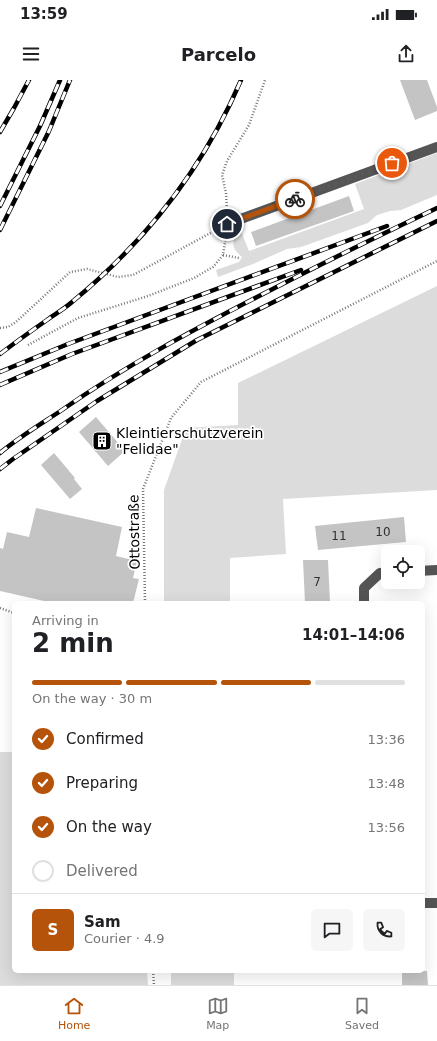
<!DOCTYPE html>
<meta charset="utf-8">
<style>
:root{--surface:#fff;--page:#f6f6f6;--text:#202124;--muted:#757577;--line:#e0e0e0;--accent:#b45309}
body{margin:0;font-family:"DejaVu Sans",sans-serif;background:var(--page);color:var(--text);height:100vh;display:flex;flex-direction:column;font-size:15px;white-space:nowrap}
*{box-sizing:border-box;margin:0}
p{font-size:13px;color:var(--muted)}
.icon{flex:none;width:22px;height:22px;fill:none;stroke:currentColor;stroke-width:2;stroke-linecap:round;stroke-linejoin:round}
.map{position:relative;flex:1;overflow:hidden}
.details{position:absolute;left:12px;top:521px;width:413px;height:372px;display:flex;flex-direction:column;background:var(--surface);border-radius:6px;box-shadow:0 4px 16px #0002}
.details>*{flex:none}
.buttons{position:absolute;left:381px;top:465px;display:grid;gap:8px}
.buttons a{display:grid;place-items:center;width:44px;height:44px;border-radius:6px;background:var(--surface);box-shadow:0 4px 16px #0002;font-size:20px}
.pin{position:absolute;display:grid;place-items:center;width:34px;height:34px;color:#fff;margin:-17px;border:2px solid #fff;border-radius:50%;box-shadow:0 1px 4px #0007}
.courier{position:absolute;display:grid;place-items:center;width:40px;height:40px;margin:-20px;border:3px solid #b45309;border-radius:50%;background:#fff;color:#222;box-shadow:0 1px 5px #0007}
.headline em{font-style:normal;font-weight:600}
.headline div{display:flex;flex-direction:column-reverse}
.headline{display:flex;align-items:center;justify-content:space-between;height:68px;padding:0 20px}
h1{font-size:26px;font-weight:600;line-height:30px}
.bar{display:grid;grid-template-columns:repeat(4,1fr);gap:6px 4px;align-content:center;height:48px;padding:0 20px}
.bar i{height:5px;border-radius:3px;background:var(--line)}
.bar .current{background:var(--accent)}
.bar p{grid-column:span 4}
.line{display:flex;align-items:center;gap:10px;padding:0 20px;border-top:1px solid var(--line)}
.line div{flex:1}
.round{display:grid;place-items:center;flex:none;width:42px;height:42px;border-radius:6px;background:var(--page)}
ol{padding:0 20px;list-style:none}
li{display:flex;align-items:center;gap:12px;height:44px}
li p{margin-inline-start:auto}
li .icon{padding:4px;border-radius:50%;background:var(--accent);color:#fff;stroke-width:4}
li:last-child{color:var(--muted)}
li i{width:22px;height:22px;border:2px solid var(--line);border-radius:50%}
.status{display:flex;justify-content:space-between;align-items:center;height:28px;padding:0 20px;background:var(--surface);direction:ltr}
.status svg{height:11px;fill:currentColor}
header{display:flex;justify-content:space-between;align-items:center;height:52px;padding:0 20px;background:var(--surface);font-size:18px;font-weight:600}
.menu{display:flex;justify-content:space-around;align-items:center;height:56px;border-top:1px solid var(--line);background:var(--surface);font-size:11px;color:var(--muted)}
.menu a{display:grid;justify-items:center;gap:2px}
.menu .current{color:var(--accent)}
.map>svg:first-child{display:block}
</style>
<div class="status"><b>13:59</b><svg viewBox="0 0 49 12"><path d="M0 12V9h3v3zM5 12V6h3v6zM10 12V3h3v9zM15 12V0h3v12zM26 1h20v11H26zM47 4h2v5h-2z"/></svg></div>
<header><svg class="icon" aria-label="menu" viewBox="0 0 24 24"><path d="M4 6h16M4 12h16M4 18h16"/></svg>Parcelo<svg class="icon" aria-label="share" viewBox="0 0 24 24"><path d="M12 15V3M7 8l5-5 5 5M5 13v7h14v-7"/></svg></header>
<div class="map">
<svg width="437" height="905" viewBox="0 0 437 905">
<rect width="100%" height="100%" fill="#fff"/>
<!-- green -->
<g fill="#dcdcdc">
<path d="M437,73V115L401,130L390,131L377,135L368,143L301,167L287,169L253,184L218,197L216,190L239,182L242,177C233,169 231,166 236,154L241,151L249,171L364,129L355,104Z"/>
<path d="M437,206V410L283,419L286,474L230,478V523H164V410L186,348L238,345V303Z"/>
<path d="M0,672H14V891H147L148,905H0Z"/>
<rect x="171" y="891" width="63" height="14"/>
</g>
<!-- building -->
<g fill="#c4c4c4">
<path d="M400,0H427L437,27V31L415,40Z"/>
<path d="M349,116L354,131L256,166L251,152Z"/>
<path d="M96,337L125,371L108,386L79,352Z"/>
<path d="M54,373L75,398L74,399L82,409L70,419L41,385Z"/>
<path d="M36,428L122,447L116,476L137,481L133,498L139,499L133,523H53L0,511V468L3,469L7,452L29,457Z"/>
<path d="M404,437L406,462L318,470L315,446Z"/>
<path d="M303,480H328L330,523H305Z"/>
<path d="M402,891H427L428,905H402Z"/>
</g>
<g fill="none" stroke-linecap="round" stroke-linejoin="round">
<!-- path -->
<g stroke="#777" stroke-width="2.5" stroke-dasharray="1 2" stroke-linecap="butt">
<path d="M227,132L226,113L222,95L227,81L249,45L265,0"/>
<path d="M223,175L239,178"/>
<path d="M0,248L8,247L16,242L70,192L87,189L118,197L133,195L216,150"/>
<path d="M28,265L78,238L148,216L194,198L213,187L223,175L226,156"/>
<path d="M145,523L143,409L171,338L201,302L437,181"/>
<path d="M0,528L14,533"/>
<path d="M153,891L154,905"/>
</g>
<!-- minor -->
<g stroke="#555" stroke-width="10">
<path d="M227,144L437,67"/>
<path d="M418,491L437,490"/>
<path d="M364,523V508L380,493L388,492"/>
<path d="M423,823H437"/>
</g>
<!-- rail casing -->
<g stroke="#000" stroke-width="4.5">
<g id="rail">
<path d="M0,52L14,28L29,0"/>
<path d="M0,126L40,46L60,0"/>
<path d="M0,150L49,51L70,0"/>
<path d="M0,274C16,262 31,251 47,240C55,234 64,229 72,222C145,162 204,87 241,0"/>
<path d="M0,292L68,264L387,146"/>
<path d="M0,305L72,274L301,190"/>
<path d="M0,373C19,357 41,344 62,330C125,286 193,250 261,215C319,185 378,156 437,128"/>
<path d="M0,389L13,379L97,321L197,260L437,141"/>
</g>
</g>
<!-- rail -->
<use href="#rail" stroke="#fff" stroke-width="3" stroke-dasharray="9" stroke-linecap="butt"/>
</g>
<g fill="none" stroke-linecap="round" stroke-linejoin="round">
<!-- done -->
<path stroke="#595959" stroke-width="4" stroke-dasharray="0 7.2" d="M295,119L392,83"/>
<!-- route -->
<path stroke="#b45309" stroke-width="5" d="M227,144L295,119"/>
</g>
<!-- icons -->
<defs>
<g id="building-square" transform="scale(1)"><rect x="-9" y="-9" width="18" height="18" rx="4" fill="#000" stroke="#fff"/><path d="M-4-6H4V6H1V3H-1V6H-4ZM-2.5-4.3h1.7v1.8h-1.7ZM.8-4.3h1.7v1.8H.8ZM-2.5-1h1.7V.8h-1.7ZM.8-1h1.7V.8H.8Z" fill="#fff"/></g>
</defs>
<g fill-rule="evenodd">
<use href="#building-square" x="102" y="361"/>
</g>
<g text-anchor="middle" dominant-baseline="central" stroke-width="3.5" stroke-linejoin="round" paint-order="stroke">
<!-- number labels -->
<g font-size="12" fill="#313131">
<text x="383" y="452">10</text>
<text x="339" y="456">11</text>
<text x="317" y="502">7</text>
</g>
<!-- poi labels -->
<g font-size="14" fill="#000" stroke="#fff" text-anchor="start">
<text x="116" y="353">Kleintierschutzverein<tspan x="116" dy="16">"Felidae"</tspan></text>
</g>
<!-- street labels -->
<g font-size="14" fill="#000" stroke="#fff">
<text transform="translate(134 452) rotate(-91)">Ottostraße</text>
</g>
</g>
</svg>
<div class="buttons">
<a><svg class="icon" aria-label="locate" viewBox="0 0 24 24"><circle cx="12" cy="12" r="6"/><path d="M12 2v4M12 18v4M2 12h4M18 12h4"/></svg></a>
</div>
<div class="pin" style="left:392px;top:83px;background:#ea580c"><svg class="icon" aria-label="bag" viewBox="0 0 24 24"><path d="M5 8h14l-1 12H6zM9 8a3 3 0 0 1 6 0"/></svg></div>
<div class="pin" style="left:227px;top:144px;background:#1f2937"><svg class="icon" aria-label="home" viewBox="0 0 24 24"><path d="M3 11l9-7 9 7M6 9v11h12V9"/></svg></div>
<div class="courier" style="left:295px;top:119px"><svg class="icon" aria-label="bike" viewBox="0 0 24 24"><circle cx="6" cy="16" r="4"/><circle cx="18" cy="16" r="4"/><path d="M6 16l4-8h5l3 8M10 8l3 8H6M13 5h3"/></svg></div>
<section class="details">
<div class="headline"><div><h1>2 min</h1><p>Arriving in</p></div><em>14:01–14:06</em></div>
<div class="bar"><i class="current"></i><i class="current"></i><i class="current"></i><i></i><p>On the way · 30 m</p></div>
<ol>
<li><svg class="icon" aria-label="check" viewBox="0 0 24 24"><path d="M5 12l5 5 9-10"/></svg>Confirmed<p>13:36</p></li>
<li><svg class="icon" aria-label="check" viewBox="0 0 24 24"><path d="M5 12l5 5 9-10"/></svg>Preparing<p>13:48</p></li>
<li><svg class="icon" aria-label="check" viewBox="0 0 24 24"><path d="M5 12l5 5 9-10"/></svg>On the way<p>13:56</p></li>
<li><i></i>Delivered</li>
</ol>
<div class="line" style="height:72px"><b class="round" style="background:var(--accent);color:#fff">S</b><div><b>Sam</b><p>Courier · 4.9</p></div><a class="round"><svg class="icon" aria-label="chat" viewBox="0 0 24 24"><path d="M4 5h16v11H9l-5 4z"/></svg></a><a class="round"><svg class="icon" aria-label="phone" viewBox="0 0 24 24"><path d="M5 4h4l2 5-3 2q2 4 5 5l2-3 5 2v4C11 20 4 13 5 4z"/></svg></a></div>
</section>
</div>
<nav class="menu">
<a class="current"><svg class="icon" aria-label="home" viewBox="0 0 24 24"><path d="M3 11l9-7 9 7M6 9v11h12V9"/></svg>Home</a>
<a><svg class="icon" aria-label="map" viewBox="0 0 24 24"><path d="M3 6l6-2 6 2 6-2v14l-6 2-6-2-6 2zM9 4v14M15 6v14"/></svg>Map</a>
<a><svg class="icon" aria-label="saved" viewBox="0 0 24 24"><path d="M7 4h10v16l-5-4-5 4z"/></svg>Saved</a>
</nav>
